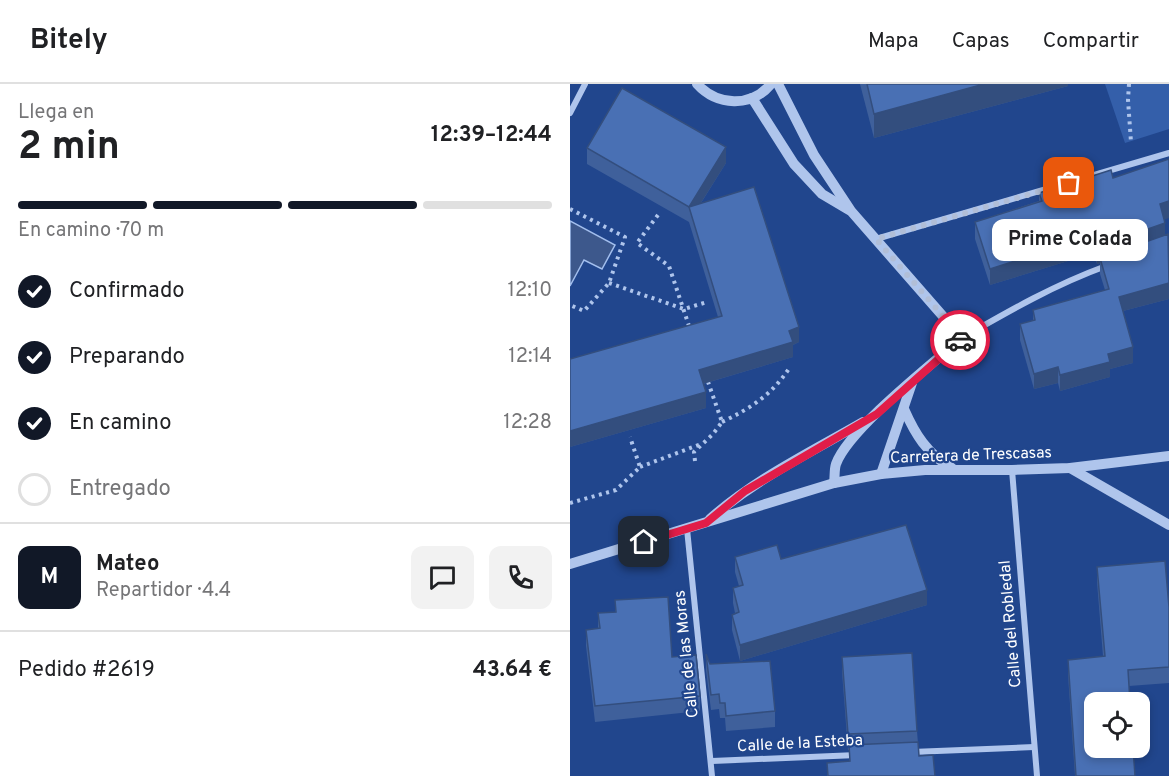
<!DOCTYPE html>
<html lang="es">
<meta charset="utf-8">
<style>
:root{--surface:#fff;--page:#f2f2f2;--text:#202124;--muted:#757577;--line:#e0e0e0;--accent:#111827}
body{margin:0;font-family:Overpass,sans-serif;background:var(--page);color:var(--text);height:100vh;display:flex;flex-direction:column;font-size:22px;white-space:nowrap}
*{box-sizing:border-box;margin:0}
p{font-size:20px;color:var(--muted)}
.icon{flex:none;width:33px;height:33px;fill:none;stroke:currentColor;stroke-width:2;stroke-linecap:round;stroke-linejoin:round}
.map{position:relative;flex:1;overflow:hidden}
.panel{display:flex;flex-direction:column;background:var(--surface);width:570px}
.panel>*{flex:none}
.fabs{position:absolute;left:514px;top:608px;display:grid;gap:12px}
.fabs a{display:grid;place-items:center;width:66px;height:66px;border-radius:12px;background:var(--surface);box-shadow:0 3px 9px #0003;font-size:30px}
.pin{position:absolute;display:grid;place-items:center;width:51px;height:51px;color:#fff;margin:-26px;border-radius:12px;box-shadow:0 3px 9px #0006}
.courier{position:absolute;display:grid;place-items:center;width:60px;height:60px;margin:-30px;border:4px solid #e11d48;border-radius:50%;background:#fff;color:#222;box-shadow:0 2px 8px #0007}
.bubble{position:absolute;height:42px;border-radius:12px;background:var(--surface);box-shadow:0 3px 9px #0003;font-size:20px;font-weight:700;line-height:42px;text-align:center}
.overview em{font-style:normal;font-weight:700}
.overview div{display:flex;flex-direction:column-reverse}
.overview{display:flex;align-items:center;justify-content:space-between;height:102px;padding:0 18px}
h1{font-size:39px;font-weight:700;line-height:45px}
.bar{display:grid;grid-template-columns:repeat(4,1fr);gap:9px 6px;align-content:center;height:72px;padding:0 18px}
.bar i{height:8px;border-radius:4px;background:var(--line)}
.bar .active{background:var(--accent)}
.bar p{grid-column:span 4}
.line{display:flex;align-items:center;gap:15px;padding:0 18px;border-top:2px solid var(--line)}
.line div{flex:1}
.round{display:grid;place-items:center;flex:none;width:63px;height:63px;border-radius:12px;background:var(--page)}
ol{padding:0 18px;list-style:none}
li{display:flex;align-items:center;gap:18px;height:66px}
li p{margin-inline-start:auto}
li .icon{padding:6px;border-radius:50%;background:var(--accent);color:#fff;stroke-width:4}
li:last-child{color:var(--muted)}
li i{width:33px;height:33px;border:3px solid var(--line);border-radius:50%}
header{display:flex;align-items:center;gap:36px;box-sizing:border-box;height:84px;padding:0 30px;background:var(--surface);border-bottom:2px solid var(--line)}
header strong{font-size:28px}
nav{display:flex;gap:33px;margin-inline-start:auto;font-size:21px}
main{display:flex;flex:1;min-height:0}
.map>svg:first-child{display:block}
</style>
<header>
<strong>Bitely</strong>
<nav><a>Mapa</a><a>Capas</a><a>Compartir</a></nav>
</header>
<main>
<section class="panel">
<div class="overview"><div><h1>2 min</h1><p>Llega en</p></div><em>12:39–12:44</em></div>
<div class="bar"><i class="active"></i><i class="active"></i><i class="active"></i><i></i><p>En camino · 70 m</p></div>
<ol>
<li><svg class="icon" aria-label="check" viewBox="0 0 24 24"><path d="M5 12l5 5 9-10"/></svg>Confirmado<p>12:10</p></li>
<li><svg class="icon" aria-label="check" viewBox="0 0 24 24"><path d="M5 12l5 5 9-10"/></svg>Preparando<p>12:14</p></li>
<li><svg class="icon" aria-label="check" viewBox="0 0 24 24"><path d="M5 12l5 5 9-10"/></svg>En camino<p>12:28</p></li>
<li><i></i>Entregado</li>
</ol>
<div class="line" style="height:108px"><b class="round" style="background:var(--accent);color:#fff">M</b><div><b>Mateo</b><p>Repartidor · 4.4</p></div><a class="round"><svg class="icon" aria-label="chat" viewBox="0 0 24 24"><path d="M4 5h16v11H9l-5 4z"/></svg></a><a class="round"><svg class="icon" aria-label="phone" viewBox="0 0 24 24"><path d="M5 4h4l2 5-3 2q2 4 5 5l2-3 5 2v4C11 20 4 13 5 4z"/></svg></a></div>
<div class="line" style="height:78px"><div>Pedido #2619</div><b>43.64 €</b></div>
</section>
<div class="map">
<svg width="599" height="692" viewBox="0 0 599 692">
<rect width="100%" height="100%" fill="#21468d"/>
<!-- green -->
<path fill="#345faa" d="M535,0H599V45L555,59Z"/>
<!-- water -->
<path fill="#3d588c" stroke="#a2beed" stroke-width="1.5" d="M0,137L45,161L32,185L14,176L0,202Z"/>
<g fill="none" stroke-linecap="round" stroke-linejoin="round">
<!-- path -->
<g stroke="#afc5ec" stroke-width="4" stroke-dasharray="3 4.5" stroke-linecap="butt">
<path d="M559,0L558,16L561,58"/>
<path d="M0,125L55,153L39,199L14,227L0,221"/>
<path d="M88,131L67,159L99,182L120,245"/>
<path d="M39,199L114,225L137,218"/>
<path d="M152,338C181,324 202,311 220,283"/>
<path d="M125,377L124,368L143,350L152,338L137,295"/>
<path d="M70,383L131,360"/>
<path d="M0,419L46,406L70,383L60,353"/>
</g>
<!-- minor -->
<g stroke="#afc5ec" stroke-width="6">
<path d="M0,29L15,0"/>
<path d="M306,155L599,69"/>
<path d="M392,254C439,227 484,201 536,182"/>
<path d="M442,386L467,692"/>
<path d="M117,445L142,692"/>
<path d="M342,668L464,663"/>
<path d="M142,677L287,671"/>
</g>
<!-- tertiary -->
<g stroke="#afc5ec" stroke-width="10">
<path d="M127,0C147,22 181,24 201,0"/>
<path d="M208,0L244,71L281,127L392,254C361,281 279,345 266,380C264,386 265,393 264,399"/>
<path d="M182,14L224,80L252,110L279,126"/>
<path d="M334,325C345,350 357,370 382,384"/>
<path d="M500,384L599,441"/>
<path d="M311,390L342,299"/>
<path d="M140,435C185,395 241,368 293,338"/>
<path d="M0,480L264,399L311,390L355,386H442L500,384L599,372"/>
</g>
</g>
<!-- wall -->
<g fill="#3f609b">
<path d="M290,0H498V2L304,54Z"/>
<path d="M17,64L156,79L131,119L229,258L223,261V273L133,300L136,324L0,363L148,233L119,138L17,80Z"/>
<path d="M543,94L594,135L599,215L553,227L563,279L540,285V293L490,307L488,299L464,305L450,256V240L463,237V226L535,206L530,190V179L527,180L524,169L420,201L405,155V138L469,117V109Z"/>
<path d="M165,473L211,475L357,521L170,577L162,546V531L165,529L163,519V504L169,502L165,488Z"/>
<path d="M527,483L599,523V599L559,602L565,692H505L498,591V576L533,572L527,498Z"/>
<path d="M45,516L102,573L130,612V627L25,638L16,562V546L28,545V529L45,528Z"/>
<path d="M136,570L140,580L205,627V643L156,647L155,634H150L149,625L141,626L136,586Z"/>
<path d="M272,573L347,647L349,672L365,692H257V679L279,677V666H278L272,588Z"/>
</g>
<!-- shaded-wall -->
<g fill="#334e7e">
<path d="M414,0H498V2L304,54V30Z"/>
<path d="M156,63V79L122,133L119,123Z"/>
<path d="M599,117V134L590,137V120Z"/>
<path d="M595,139V156L530,174V179L527,180V163Z"/>
<path d="M524,152V169L420,201V185Z"/>
<path d="M599,199V215L549,228V213Z"/>
<path d="M229,243V258L223,261V273L129,301V286Z"/>
<path d="M563,263V279L540,285V293L490,307V291L538,270Z"/>
<path d="M488,283V299L464,305V290Z"/>
<path d="M136,308V324L0,363V347Z"/>
<path d="M357,506V521L170,577V561Z"/>
</g>
<!-- building -->
<g fill="#4970b4" stroke="#334e7e" stroke-width="1.5">
<path d="M297,0H414L304,30Z"/>
<path d="M52,4L156,63L119,123L17,64Z"/>
<path d="M599,75V117L590,120L595,139L527,163L524,152L420,185L405,138L472,117L469,109L541,86L543,94Z"/>
<path d="M184,103L229,243L219,247L223,258L129,286L136,308L0,347V275L152,232L119,123Z"/>
<path d="M598,150L599,199L549,213L563,263L538,270L540,278L490,291L488,283L464,290L450,240L465,236L463,226L539,205L530,174Z"/>
<path d="M336,441L357,506L170,561L162,531L169,528L163,504L173,501L165,473L207,461L211,475Z"/>
<path d="M595,477L599,523V583L558,586L560,618H525V663H563L565,692H506L498,576L535,572L527,483Z"/>
<path d="M98,513L102,573L126,571L130,612L25,622L16,546L30,544L28,529L46,528L45,516Z"/>
<path d="M342,569L347,647L278,650L272,573Z"/>
<path d="M136,570L140,580L200,577L205,627L156,632L155,619H150L149,610L141,611Z"/>
<path d="M348,658L349,672L363,671L365,692H258L257,679L280,677L279,661Z"/>
</g>
<g fill="none" stroke-linecap="round" stroke-linejoin="round">
<!-- done -->
<path stroke="#b1bed7" stroke-width="6" stroke-dasharray="0 10.8" d="M390,256L392,254L306,155L499,99"/>
<!-- route -->
<path stroke="#e11d48" stroke-width="8" d="M74,458L136,439L175,407L307,330L390,256"/>
</g>
<g text-anchor="middle" dominant-baseline="central" stroke-width="4.5" stroke-linejoin="round" paint-order="stroke">
<!-- street labels -->
<g font-size="16" fill="#fff" stroke="#21468d">
<text transform="translate(401 372) rotate(-2)">Carretera de Trescasas</text>
<text transform="translate(441 540) rotate(-95)">Calle del Robledal</text>
<text transform="translate(117 570) rotate(-96)">Calle de las Moras</text>
<text transform="translate(230 660) rotate(-3)">Calle de la Esteba</text>
</g>
</g>
</svg>
<div class="fabs">
<a><svg class="icon" aria-label="locate" viewBox="0 0 24 24"><circle cx="12" cy="12" r="6"/><path d="M12 2v4M12 18v4M2 12h4M18 12h4"/></svg></a>
</div>
<div class="pin" style="left:499px;top:99px;background:#ea580c"><svg class="icon" aria-label="bag" viewBox="0 0 24 24"><path d="M5 8h14l-1 12H6zM9 8a3 3 0 0 1 6 0"/></svg></div>
<div class="pin" style="left:74px;top:458px;background:#1f2937"><svg class="icon" aria-label="home" viewBox="0 0 24 24"><path d="M3 11l9-7 9 7M6 9v11h12V9"/></svg></div>
<div class="courier" style="left:390px;top:256px"><svg class="icon" aria-label="car" viewBox="0 0 24 24"><path d="M5 17H2v-5l4-1 3-4h7l3 4 3 1v5h-3M9 17h6M6 11h13"/><circle cx="7" cy="17" r="2"/><circle cx="17" cy="17" r="2"/></svg></div>
<div class="bubble" style="left:422px;top:135px;width:156px">Prime Colada</div>
</div>
</main>
